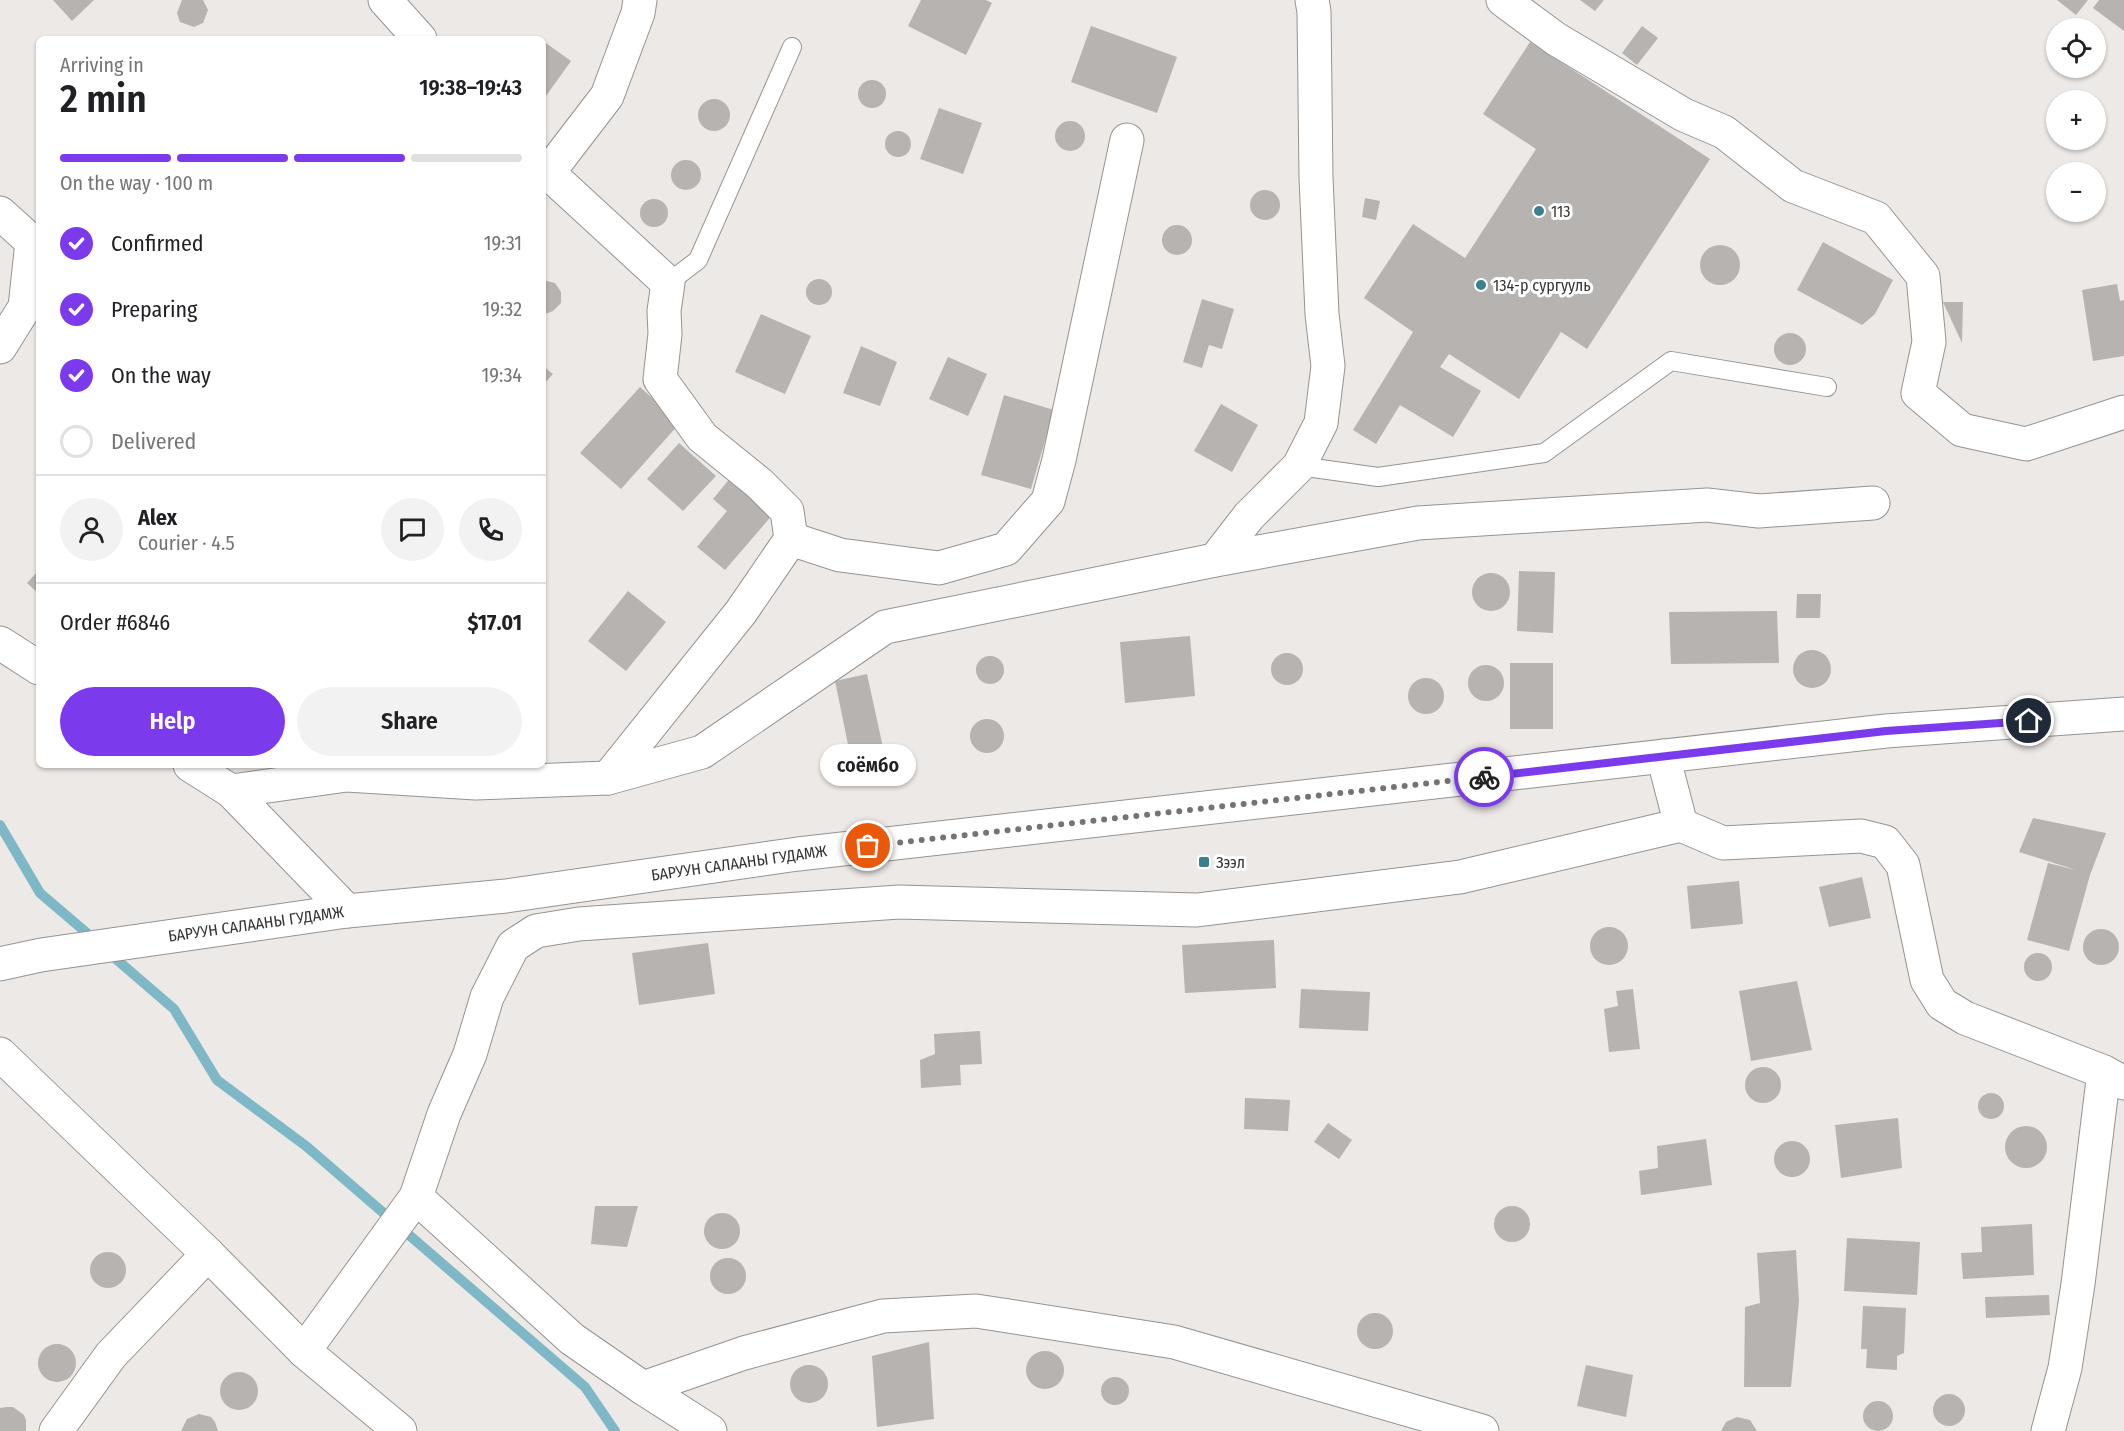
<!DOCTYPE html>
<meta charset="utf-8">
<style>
:root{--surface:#fff;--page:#f2f2f2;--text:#202124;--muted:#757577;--line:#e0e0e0;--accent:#7c3aed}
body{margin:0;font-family:"Fira Sans Condensed",sans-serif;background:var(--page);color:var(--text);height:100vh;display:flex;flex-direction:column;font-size:22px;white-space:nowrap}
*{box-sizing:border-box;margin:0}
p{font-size:20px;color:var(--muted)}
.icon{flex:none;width:33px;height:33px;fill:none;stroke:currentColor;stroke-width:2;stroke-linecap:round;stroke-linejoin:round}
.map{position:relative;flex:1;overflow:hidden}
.drawer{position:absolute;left:36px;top:36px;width:510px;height:732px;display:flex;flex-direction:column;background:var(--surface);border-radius:9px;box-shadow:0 2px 4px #0004}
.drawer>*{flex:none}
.tools{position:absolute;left:2046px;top:18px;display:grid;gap:12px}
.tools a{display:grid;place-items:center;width:60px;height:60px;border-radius:50%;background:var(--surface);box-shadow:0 2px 4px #0004;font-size:30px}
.pin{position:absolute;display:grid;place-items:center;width:51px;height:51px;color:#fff;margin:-26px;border:3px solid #fff;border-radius:50%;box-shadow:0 2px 6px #0007}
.courier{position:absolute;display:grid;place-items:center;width:60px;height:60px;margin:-30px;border:4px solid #7c3aed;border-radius:50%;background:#fff;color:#222;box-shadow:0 2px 8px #0007}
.bubble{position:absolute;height:42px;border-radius:21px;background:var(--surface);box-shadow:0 2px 4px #0004;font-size:20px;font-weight:600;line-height:42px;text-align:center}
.head em{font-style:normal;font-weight:600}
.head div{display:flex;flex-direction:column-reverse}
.head{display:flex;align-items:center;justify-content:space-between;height:102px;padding:0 24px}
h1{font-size:39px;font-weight:600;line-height:45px}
.bar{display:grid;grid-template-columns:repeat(4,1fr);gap:9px 6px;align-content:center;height:72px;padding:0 24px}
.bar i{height:8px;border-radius:4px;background:var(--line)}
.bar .active{background:var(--accent)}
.bar p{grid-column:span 4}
.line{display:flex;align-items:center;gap:15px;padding:0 24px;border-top:2px solid var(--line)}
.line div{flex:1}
.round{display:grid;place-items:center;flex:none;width:63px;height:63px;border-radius:32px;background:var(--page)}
ol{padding:0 24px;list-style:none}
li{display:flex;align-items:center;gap:18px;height:66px}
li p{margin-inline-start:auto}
li .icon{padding:6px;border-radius:50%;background:var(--accent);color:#fff;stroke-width:4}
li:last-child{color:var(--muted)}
li i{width:33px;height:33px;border:3px solid var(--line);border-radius:50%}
.cta{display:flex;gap:12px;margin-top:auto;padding:12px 24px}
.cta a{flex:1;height:69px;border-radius:36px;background:var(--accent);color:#fff;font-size:24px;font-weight:600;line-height:69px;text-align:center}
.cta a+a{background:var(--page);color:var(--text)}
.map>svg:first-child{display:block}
</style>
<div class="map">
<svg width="2124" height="1431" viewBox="0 0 2124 1431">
<rect width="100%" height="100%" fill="#ede9e6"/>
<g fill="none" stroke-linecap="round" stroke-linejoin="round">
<!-- stream -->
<g stroke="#7eb7c5" stroke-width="10">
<path d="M0,825L40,893L95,940"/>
<path d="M109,953L174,1009L217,1080L306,1146L585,1387L615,1431"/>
</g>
</g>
<!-- building -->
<g fill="#b7b3b0">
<path d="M53,0H94L72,21Z"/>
<path d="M182,0H203L208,10L203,23L194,27L180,22L177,13Z"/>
<path d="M921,0H986L992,3L966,55L908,26Z"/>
<path d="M1580,0H1604L1595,11Z"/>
<path d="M2057,0H2088L2076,15Z"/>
<path d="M2099,0H2124V31L2093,8Z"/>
<path d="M1091,26L1177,57L1157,113L1071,82Z"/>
<path d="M1642,26L1658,38L1637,65L1622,53Z"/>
<path d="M543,41L571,61L546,96L543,94Z"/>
<path d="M1530,42L1710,159L1587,349L1561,332L1519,399L1449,354L1440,367L1481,391L1453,437L1400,405L1376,444L1353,430L1413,332L1364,298L1413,224L1465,258L1536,149L1483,114Z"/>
<circle cx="872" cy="94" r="14"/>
<circle cx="714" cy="115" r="16"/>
<path d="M939,108L982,123L963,174L920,159Z"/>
<circle cx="1070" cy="136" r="15"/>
<circle cx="898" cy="144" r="13"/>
<circle cx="686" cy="175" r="15"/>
<circle cx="1265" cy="205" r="15"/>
<path d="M1365,198L1380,201L1376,220L1362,217Z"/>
<circle cx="654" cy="213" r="14"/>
<circle cx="1177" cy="240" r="15"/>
<path d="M1823,242L1893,280L1875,314L1862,325L1797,290Z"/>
<circle cx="1720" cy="265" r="20"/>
<circle cx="819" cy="292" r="13"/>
<path d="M543,280L555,283L561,292V303L553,311L548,313H543Z"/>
<path d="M2117,284L2120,301L2124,300V356L2093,361L2082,290Z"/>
<path d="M1202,299L1234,309L1222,349L1209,345L1202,368L1183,362Z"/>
<path d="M1943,302H1963L1962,343Z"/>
<path d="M761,314L811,336L785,394L735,372Z"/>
<circle cx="1790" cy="349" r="16"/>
<path d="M861,346L897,362L880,406L843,393Z"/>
<path d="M948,357L987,374L968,416L929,399Z"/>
<path d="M543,366L553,374L543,385Z"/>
<path d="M640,387L680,423L621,489L580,453Z"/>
<path d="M1004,395L1054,410L1031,489L981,475Z"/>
<path d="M1221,404L1258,425L1232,472L1194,451Z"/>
<path d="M679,443L716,476L683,511L647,479Z"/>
<path d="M731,477L774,513L725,570L697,547L727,511L713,499Z"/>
<path d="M39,570V594L27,583Z"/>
<path d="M1519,571L1555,572L1553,633L1517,631Z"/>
<circle cx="1491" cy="592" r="19"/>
<path d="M628,591L666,622L626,671L588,641Z"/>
<path d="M1797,594H1821L1820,618H1796Z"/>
<path d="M1777,611L1779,663L1671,664L1669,612Z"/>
<path d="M1190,636L1195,696L1125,703L1120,642Z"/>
<circle cx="1812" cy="669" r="19"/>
<circle cx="1287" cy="669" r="16"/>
<circle cx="990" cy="670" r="14"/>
<rect x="1510" y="663" width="43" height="66"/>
<circle cx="1486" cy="683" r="18"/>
<path d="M867,674L884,752L851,759L835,681Z"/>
<circle cx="1426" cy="696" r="18"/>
<circle cx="987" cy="736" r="17"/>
<path d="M2033,818L2106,833L2090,875L2069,951L2027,940L2048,863L2076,870L2019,852Z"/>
<path d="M1862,877L1871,918L1829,927L1819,887Z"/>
<path d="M1739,881L1743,924L1691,929L1687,886Z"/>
<circle cx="1609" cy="946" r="19"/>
<circle cx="2101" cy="947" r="18"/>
<path d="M1274,940L1276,988L1185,993L1182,945Z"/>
<path d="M708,943L715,994L639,1005L632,953Z"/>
<circle cx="2038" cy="967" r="14"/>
<path d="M1797,981L1812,1050L1751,1061L1739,991Z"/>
<path d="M1301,989L1370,992L1368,1031L1299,1028Z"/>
<path d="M1633,989L1640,1049L1609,1052L1604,1009L1618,1006L1616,991Z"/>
<path d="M980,1031L982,1064L960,1065L961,1085L921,1088L920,1060L935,1054L934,1034Z"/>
<circle cx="1763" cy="1085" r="18"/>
<circle cx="1991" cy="1106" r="13"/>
<path d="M1245,1098L1290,1100L1288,1131L1244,1129Z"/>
<path d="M1898,1118L1902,1168L1841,1178L1835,1125Z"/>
<path d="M1328,1123L1352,1140L1339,1159L1314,1142Z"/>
<circle cx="2026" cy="1147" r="21"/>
<path d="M1706,1139L1712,1185L1641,1195L1639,1171L1658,1168L1657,1146Z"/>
<circle cx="1792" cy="1159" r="18"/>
<circle cx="1512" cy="1224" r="18"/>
<path d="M595,1206H638L627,1247L591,1244Z"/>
<circle cx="722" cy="1231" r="18"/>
<path d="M2032,1224L2034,1275L1963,1279L1961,1253L1982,1252L1981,1227Z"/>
<path d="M1847,1238L1920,1242L1917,1295L1844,1291Z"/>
<path d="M1796,1250L1799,1301L1791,1387H1744L1745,1307L1760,1303L1757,1253Z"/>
<circle cx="108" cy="1270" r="18"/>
<circle cx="728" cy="1276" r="18"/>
<path d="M2049,1295L2050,1315L1986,1318L1985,1297Z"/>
<path d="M1863,1306L1906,1308L1904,1353L1897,1356V1370L1866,1368L1867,1349H1861Z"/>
<circle cx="1375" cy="1331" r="18"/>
<path d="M929,1342L934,1419L877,1427L872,1356Z"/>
<circle cx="57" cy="1363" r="19"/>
<circle cx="1045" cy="1370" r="19"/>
<circle cx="809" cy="1384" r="19"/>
<path d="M1586,1365L1633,1375L1626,1417L1577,1406Z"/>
<circle cx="239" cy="1391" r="19"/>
<circle cx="1115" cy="1391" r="14"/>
<circle cx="1949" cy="1410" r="16"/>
<circle cx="1878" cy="1416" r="15"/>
<path d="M7,1407H13L24,1415L26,1420V1431H0V1408Z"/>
<path d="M199,1414L211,1417L215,1422L218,1431H181L187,1419Z"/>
<path d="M1737,1417L1750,1420L1757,1431H1721L1726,1422Z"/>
</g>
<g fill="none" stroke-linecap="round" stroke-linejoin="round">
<!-- service casing -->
<g stroke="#969390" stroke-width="20">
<g id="service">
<path d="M668,283L698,260L792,47"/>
<path d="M1299,466L1378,477L1544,453L1671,361L1827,387"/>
</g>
</g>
<!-- minor casing -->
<g stroke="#969390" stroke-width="35">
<g id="minor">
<path d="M385,0L420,39"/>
<path d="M1503,0L1556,39L1684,115L1724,132L1793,186L1876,218L1923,276L1929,342L1918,393L1962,430L2026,444L2124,412"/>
<path d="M543,168L668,283L664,311L665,334L660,379L702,437L760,484L787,511L791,539L741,612L608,778"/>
<path d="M548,173L607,96L638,13L640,0"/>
<path d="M0,213L32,242L25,307L0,347"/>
<path d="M791,539L840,555L939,568L1006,549L1048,501L1059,460L1127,140"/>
<path d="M1215,560L1249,516L1299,466L1321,423L1328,366L1322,314L1316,178L1314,12L1312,0"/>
<path d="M0,643L39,668"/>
<path d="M1663,756L1681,825L1723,843L1861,836L1885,842L1903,865L1927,980L1942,1004L1965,1018L2104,1072L2124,1083"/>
<path d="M190,765L231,791L347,911"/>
<path d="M231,791L347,775L476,783L608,778L702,752L885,627L1215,560L1418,523L1707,505L1759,511L1873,503"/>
<path d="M0,1054L208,1254L304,1351L400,1431"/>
<path d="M416,1197L572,1339L643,1388L710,1431"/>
<path d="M304,1351L416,1197L444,1114L470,1054L487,997L513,946L536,931L579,924L899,902L1197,910L1460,877L1681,825"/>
<path d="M643,1388L744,1353L883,1316L976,1311L1174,1342L1482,1431"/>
<path d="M56,1431L111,1355L208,1254"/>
<path d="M2048,1431L2065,1368L2078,1284L2104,1072"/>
</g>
</g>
<!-- secondary casing -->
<g stroke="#969390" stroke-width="35">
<path id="secondary" d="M0,964L41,955L347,911L506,896L798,854L1886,731L2124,714"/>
</g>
<!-- service -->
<use href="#service" stroke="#fff" stroke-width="18"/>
<!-- minor -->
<use href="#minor" stroke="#fff" stroke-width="33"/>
<!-- secondary -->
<use href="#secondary" stroke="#fff" stroke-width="33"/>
</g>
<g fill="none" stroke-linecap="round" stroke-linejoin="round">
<!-- done -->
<path stroke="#767472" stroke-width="6" stroke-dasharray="0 10.8" d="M868,846L1484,777"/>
<!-- route -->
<path stroke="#7c3aed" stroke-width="8" d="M1484,777L1886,731L2029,721"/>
</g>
<!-- markers -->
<g fill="#3c808f" stroke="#fff" stroke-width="2">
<circle cx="1539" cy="211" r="6"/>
<circle cx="1481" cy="285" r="6"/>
<rect x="1198" y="856" width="12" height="12" rx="3"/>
</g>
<g text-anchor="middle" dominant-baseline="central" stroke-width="6" stroke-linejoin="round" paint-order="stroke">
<!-- poi labels -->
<g font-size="16" fill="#363534" stroke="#fff" text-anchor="start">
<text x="1551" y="211">113</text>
<text x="1493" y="285">134-р сургууль</text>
<text x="1216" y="862">Зээл</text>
</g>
<!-- street labels -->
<g font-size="16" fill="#363534" stroke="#fff">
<text transform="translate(739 863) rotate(-8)">БАРУУН САЛААНЫ ГУДАМЖ</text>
<text transform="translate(256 924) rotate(-8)">БАРУУН САЛААНЫ ГУДАМЖ</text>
</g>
</g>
</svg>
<div class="tools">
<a><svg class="icon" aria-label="locate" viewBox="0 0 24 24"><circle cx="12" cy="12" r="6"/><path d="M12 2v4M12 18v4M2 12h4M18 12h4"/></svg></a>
<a>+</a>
<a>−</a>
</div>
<div class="pin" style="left:868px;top:846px;background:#ea580c"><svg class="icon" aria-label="bag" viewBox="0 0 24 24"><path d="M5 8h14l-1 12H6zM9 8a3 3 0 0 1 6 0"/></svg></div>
<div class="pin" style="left:2029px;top:721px;background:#1f2937"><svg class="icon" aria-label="home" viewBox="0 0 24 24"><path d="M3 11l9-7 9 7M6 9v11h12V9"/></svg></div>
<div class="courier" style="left:1484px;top:777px"><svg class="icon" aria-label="bike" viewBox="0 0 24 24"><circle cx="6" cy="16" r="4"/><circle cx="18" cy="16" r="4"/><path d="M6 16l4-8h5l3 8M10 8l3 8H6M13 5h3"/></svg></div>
<div class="bubble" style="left:820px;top:744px;width:96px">соёмбо</div>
<section class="drawer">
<div class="head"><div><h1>2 min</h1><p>Arriving in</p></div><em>19:38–19:43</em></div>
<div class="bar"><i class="active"></i><i class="active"></i><i class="active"></i><i></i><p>On the way · 100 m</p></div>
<ol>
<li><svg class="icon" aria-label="check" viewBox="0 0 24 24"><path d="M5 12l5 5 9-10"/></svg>Confirmed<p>19:31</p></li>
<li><svg class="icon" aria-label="check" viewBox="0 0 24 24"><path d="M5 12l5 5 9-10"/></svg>Preparing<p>19:32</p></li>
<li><svg class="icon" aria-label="check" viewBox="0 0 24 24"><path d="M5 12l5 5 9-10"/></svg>On the way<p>19:34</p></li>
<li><i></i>Delivered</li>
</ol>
<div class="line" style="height:108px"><a class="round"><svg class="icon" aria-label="person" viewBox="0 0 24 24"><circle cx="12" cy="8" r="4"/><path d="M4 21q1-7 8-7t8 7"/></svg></a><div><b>Alex</b><p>Courier · 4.5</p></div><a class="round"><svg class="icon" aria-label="chat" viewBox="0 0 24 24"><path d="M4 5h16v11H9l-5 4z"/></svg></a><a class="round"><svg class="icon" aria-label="phone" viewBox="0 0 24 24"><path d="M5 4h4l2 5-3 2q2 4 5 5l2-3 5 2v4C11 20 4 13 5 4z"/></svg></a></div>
<div class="line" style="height:78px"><div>Order #6846</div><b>$17.01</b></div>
<div class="cta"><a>Help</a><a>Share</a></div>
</section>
</div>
